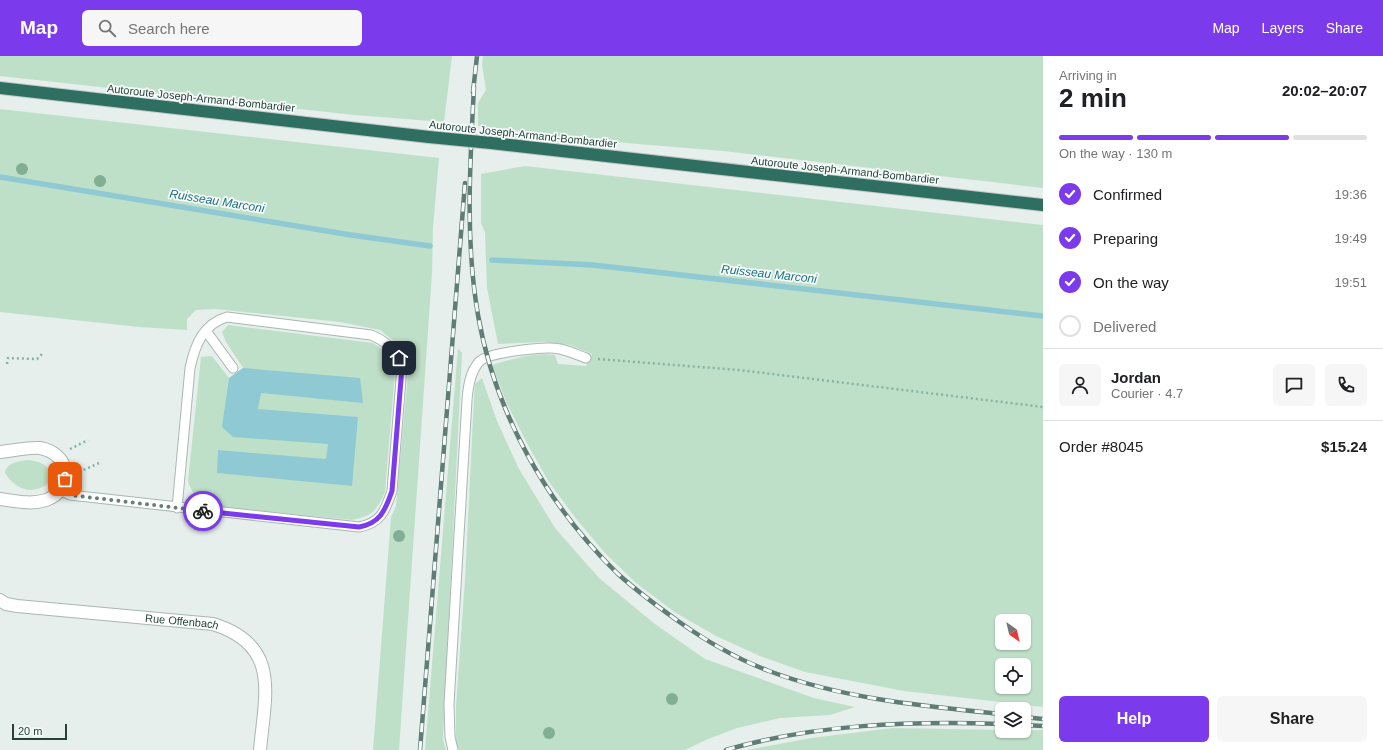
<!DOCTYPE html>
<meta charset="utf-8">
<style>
:root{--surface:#fff;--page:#f6f6f6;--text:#202124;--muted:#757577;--line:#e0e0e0;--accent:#7c3aed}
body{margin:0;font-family:Helvetica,sans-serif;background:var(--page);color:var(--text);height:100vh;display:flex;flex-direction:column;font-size:15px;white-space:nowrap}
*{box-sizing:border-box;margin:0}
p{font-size:13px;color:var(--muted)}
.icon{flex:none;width:22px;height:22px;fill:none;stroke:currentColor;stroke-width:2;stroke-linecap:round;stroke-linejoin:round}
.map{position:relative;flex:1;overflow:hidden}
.panel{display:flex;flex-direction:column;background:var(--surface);width:340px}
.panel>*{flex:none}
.needle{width:26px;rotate:146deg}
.controls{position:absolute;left:995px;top:558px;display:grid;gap:8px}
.controls a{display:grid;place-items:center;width:36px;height:36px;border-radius:6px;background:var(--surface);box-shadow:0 1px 3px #0004;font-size:20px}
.scale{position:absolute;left:12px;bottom:10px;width:55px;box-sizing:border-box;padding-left:4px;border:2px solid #24423a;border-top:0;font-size:11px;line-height:14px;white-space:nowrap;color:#24423a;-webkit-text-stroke:3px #f7fbf9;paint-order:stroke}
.pin{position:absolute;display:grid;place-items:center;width:34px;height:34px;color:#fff;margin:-17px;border-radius:8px;box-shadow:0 2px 6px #0006}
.courier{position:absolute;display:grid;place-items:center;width:40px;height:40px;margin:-20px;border:3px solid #7c3aed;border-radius:50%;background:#fff;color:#222;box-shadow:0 1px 5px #0007}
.summary em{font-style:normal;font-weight:700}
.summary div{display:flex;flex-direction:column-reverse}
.summary{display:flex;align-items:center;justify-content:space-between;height:68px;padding:0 16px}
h1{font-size:26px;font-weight:700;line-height:30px}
.bar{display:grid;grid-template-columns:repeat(4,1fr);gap:6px 4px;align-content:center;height:48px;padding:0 16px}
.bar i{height:5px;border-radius:3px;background:var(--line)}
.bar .current{background:var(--accent)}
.bar p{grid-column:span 4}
.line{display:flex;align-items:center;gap:10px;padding:0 16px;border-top:1px solid var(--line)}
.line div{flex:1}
.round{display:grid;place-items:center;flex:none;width:42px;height:42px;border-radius:6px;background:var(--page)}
ol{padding:0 16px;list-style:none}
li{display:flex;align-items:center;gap:12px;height:44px}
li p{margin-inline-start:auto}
li .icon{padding:4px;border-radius:50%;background:var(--accent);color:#fff;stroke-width:4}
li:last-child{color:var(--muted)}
li i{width:22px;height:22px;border:2px solid var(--line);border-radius:50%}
.button{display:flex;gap:8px;margin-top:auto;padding:8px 16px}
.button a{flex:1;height:46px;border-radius:6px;background:var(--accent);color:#fff;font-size:16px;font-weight:700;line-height:46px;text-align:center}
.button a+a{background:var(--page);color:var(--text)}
header{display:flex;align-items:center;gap:24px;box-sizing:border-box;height:56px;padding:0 20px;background:var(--accent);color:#fff}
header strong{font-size:19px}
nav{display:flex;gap:22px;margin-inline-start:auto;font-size:14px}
.search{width:280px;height:36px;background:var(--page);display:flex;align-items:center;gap:10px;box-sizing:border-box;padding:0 14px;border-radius:6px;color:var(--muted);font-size:15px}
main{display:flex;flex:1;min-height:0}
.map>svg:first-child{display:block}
</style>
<header>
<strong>Map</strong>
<div class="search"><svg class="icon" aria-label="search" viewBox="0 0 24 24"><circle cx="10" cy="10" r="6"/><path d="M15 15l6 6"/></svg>Search here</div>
<nav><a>Map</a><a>Layers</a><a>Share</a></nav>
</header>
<main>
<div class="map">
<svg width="1043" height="694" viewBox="0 0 1043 694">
<rect width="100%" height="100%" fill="#e6efeb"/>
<!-- green -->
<g fill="#bfe0c8" fill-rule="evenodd">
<path d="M0,0H452L444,66L354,59L0,20Z"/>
<path d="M483,0H1043V132L723,95L529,79L528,76L478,70V47L486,34L482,9Z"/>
<path d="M0,53L439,102L433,172L432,217L399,694H373L391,461L396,450L408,317L407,305L401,291L380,274L340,266L215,253L196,254L187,263V274L139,271L0,256Z"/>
<path d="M525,110L1043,169V651L904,635L805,616L760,600L716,580L676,557L636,527L605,497L577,464L549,426L529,391L507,348L492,309C513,303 534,296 555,299L558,308L586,310L592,298L570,289L543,286L498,288L487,232L485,176L481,167V118ZM1002,565H1024V587H1002ZM1002,609H1024V631H1002Z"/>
<path d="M228,269L373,287C385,294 392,302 395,316L385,436C377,454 373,460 352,464L213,450C200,446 192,439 188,425L201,301L212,300L229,322L243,312L226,286L222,276Z"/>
<path d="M458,292L462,297L443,683L446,694H425Z"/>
<path d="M482,322L497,365L519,413L555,472L599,522L655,568L705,603L814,642L855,651L830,659L780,662L737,672L708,683L685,694H459L456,686V651L465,524L474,341L475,328Z"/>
<path d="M27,404C41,405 55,411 49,427C32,440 16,434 5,417C7,406 18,406 27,404Z"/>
<path d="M893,672L1002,674V675L1043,674V694H747L811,682Z"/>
</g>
<!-- water -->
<path fill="#8ec9d4" d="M243,312L360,322L363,347L261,337L258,353L358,361L352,430L217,417L218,394L326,403L328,388L233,381L222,371L229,322Z"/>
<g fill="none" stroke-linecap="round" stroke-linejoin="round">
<!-- stream -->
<g stroke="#8ec9d4" stroke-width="5.5">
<path d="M0,121L351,179L430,190"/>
<path d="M492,204L593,209L1043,260"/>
</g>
<!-- lane casing -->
<g stroke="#a8b8b2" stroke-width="11">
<g id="lane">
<path d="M206,275L233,312"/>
<path d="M60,434L70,439L359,471C381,467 385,455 392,435L402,311C397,295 386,285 371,279L227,261C203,268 195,289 190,312L177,452"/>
<path d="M453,694L450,681L449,648L467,344C468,331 470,316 479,306C488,296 546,290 560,293C569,295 578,299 586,302"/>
</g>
</g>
<!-- street casing -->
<g stroke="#a8b8b2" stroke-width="14">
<g id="street">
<path d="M0,396C12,395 29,391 40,392C72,398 74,434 46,444C31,449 15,445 0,443"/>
<path id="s1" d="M0,544L6,548L17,550L213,568C281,589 265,638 260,694"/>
</g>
</g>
<!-- highway casing -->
<g stroke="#c2cac8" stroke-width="14">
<g id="highway">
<path d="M0,32L429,81"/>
<path d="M491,87L1043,149"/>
</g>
</g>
<!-- path -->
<g stroke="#86b3a5" stroke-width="2.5" stroke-dasharray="2 3" stroke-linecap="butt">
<path d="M598,303L739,314L1043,351"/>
<path d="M7,308L8,302L37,303L43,297"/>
<path d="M70,393L88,384"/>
<path d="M79,416L99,407"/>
</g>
<!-- lane -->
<use href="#lane" stroke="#fff" stroke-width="9"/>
<!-- street -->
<use href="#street" stroke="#fff" stroke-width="12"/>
<!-- highway -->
<use href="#highway" stroke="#2f6f62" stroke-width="12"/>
<!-- rail casing -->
<g stroke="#5f7d75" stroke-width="4.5">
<g id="rail">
<path d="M474,31C470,107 465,184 478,259C495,357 547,449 618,518C637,535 657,550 678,565C706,585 737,603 769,615C843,643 924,650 1002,658"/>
<path d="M473,36L477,0"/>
<path d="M1024,661L1043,663"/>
<path d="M1024,669L1043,670"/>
<path d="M420,694L465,127"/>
<path d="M726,694C815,668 909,665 1002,668"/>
</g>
</g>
<!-- rail -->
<use href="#rail" stroke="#f7fbf9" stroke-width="3" stroke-dasharray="9" stroke-linecap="butt"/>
<!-- highway-bridge casing -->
<g stroke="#c2cac8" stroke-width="14" stroke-linecap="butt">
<path id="highway-bridge" d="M429,81L491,87"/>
</g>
<!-- highway-bridge -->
<use href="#highway-bridge" stroke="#2f6f62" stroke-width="12"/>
</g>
<!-- trees -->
<g fill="#80af93">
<circle cx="22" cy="113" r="6"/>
<circle cx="100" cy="125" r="6"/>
<circle cx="399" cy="480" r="6"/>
<circle cx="672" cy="643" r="6"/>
<circle cx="549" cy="677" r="6"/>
</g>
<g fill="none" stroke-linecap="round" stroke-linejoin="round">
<!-- done -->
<path stroke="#687f78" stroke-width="4" stroke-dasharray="0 7.2" d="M65,423L60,434L70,439L203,455"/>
<!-- route -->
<path stroke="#7c3aed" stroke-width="5" d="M203,455L359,471C381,467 385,454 392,435L402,311L399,302"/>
</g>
<g text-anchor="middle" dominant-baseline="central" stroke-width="3.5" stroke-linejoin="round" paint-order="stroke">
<!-- street labels -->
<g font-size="11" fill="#24423a" stroke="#f7fbf9">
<text transform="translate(201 42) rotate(6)">Autoroute Joseph-Armand-Bombardier</text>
<text transform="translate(523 78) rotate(6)">Autoroute Joseph-Armand-Bombardier</text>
<text transform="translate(845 114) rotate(6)">Autoroute Joseph-Armand-Bombardier</text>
<text stroke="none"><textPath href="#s1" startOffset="184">Rue Offenbach</textPath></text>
</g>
<!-- water labels -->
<g font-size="12" font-style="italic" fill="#1c6f80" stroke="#f7fbf9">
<text transform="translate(217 145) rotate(9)">Ruisseau Marconi</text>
<text transform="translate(769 218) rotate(6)">Ruisseau Marconi</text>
</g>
</g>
</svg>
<div class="controls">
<a><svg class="needle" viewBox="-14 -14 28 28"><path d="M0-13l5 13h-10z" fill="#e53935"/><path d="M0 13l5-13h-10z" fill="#757577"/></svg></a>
<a><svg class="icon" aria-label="locate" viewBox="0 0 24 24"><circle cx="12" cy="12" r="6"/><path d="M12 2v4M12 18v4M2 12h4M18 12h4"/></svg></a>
<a><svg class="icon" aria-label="layers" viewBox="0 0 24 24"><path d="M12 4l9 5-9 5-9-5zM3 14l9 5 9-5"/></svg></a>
</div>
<div class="scale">20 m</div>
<div class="pin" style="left:65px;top:423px;background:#ea580c"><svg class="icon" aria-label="bag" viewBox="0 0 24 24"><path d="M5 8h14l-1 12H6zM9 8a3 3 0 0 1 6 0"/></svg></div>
<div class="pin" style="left:399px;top:302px;background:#1f2937"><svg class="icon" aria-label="home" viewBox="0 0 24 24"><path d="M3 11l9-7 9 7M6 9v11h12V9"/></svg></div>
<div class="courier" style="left:203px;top:455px"><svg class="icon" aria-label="bike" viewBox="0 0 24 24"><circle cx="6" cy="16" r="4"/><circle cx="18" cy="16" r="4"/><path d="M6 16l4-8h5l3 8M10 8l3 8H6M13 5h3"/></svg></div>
</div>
<section class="panel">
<div class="summary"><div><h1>2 min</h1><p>Arriving in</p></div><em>20:02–20:07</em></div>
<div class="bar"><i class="current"></i><i class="current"></i><i class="current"></i><i></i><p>On the way · 130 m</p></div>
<ol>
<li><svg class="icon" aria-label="check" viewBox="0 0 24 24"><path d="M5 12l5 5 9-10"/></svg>Confirmed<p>19:36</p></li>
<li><svg class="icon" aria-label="check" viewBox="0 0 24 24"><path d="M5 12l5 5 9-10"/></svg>Preparing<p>19:49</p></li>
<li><svg class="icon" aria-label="check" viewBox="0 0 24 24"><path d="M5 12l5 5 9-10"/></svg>On the way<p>19:51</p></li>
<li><i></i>Delivered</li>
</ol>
<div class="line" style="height:72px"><a class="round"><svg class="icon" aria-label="person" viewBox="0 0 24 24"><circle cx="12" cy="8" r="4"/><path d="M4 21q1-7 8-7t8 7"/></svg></a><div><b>Jordan</b><p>Courier · 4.7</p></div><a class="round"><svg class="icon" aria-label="chat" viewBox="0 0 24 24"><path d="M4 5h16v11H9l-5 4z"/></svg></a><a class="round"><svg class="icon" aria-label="phone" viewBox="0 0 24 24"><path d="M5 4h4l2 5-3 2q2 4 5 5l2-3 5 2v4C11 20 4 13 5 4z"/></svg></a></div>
<div class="line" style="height:52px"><div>Order #8045</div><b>$15.24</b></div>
<div class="button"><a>Help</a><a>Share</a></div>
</section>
</main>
